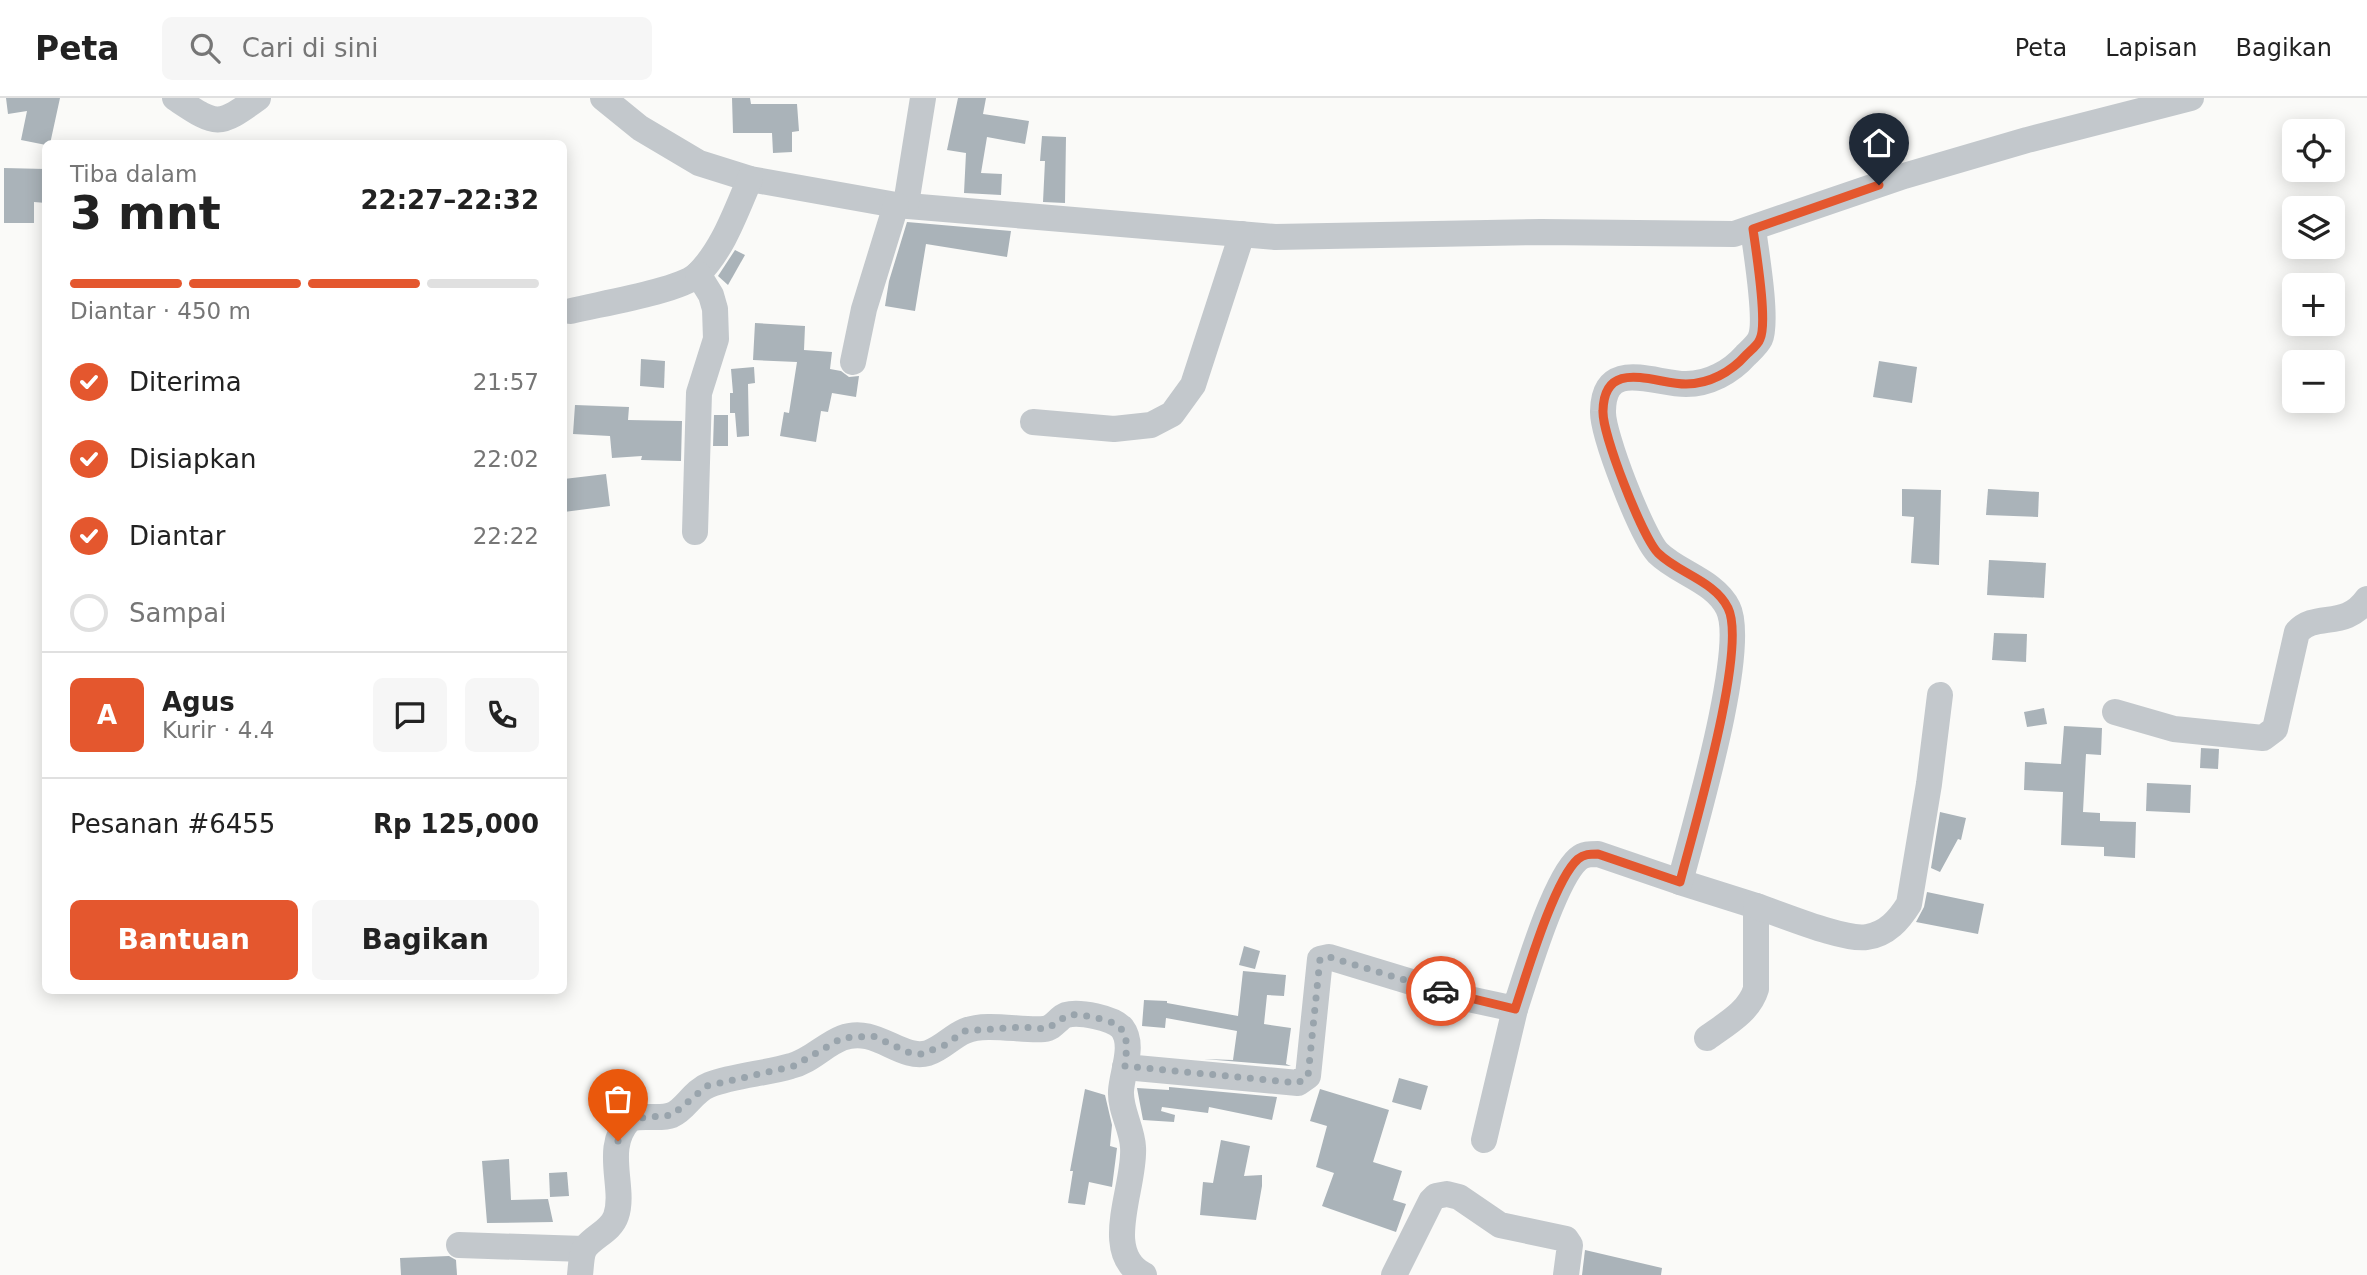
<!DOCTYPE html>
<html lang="id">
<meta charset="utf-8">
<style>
:root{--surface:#fff;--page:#f6f6f6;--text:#222;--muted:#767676;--line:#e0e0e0;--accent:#e4572e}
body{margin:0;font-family:"DejaVu Sans",sans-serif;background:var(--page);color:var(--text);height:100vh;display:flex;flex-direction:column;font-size:26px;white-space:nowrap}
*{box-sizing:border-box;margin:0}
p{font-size:23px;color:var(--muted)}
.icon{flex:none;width:38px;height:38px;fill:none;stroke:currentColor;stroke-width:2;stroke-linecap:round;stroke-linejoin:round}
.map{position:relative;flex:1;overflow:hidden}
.details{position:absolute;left:42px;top:42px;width:525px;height:854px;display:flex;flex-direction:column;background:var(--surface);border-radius:10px;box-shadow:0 4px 18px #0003}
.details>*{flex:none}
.buttons{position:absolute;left:2282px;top:21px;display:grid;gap:14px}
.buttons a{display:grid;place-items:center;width:63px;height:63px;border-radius:10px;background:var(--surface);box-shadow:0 4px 18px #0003;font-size:35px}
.pin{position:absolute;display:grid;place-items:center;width:60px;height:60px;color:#fff;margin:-72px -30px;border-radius:50% 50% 50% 0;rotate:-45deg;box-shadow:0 0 7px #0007}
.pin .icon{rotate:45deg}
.courier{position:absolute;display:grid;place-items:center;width:70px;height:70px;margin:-35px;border:5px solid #e4572e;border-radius:50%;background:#fff;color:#222;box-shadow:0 2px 9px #0007}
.headline em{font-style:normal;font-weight:700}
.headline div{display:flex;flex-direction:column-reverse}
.headline{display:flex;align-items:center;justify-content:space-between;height:119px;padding:0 28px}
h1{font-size:46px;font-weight:700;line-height:52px}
.bar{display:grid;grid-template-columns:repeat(4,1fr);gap:10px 7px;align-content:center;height:84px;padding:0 28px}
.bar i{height:9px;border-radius:5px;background:var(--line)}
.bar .active{background:var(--accent)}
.bar p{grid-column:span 4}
.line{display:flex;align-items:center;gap:18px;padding:0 28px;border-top:2px solid var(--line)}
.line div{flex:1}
.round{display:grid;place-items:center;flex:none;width:74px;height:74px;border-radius:10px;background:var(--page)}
ol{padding:0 28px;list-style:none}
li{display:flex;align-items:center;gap:21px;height:77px}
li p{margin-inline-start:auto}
li .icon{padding:7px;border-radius:50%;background:var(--accent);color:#fff;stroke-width:4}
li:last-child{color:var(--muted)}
li i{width:38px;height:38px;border:4px solid var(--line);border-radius:50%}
.cta{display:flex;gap:14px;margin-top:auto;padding:14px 28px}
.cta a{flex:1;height:80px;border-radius:10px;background:var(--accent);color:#fff;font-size:28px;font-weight:700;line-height:80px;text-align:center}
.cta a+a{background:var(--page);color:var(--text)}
header{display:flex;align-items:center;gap:42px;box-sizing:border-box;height:98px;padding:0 35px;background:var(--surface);border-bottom:2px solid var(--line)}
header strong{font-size:33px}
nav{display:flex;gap:38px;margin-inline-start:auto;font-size:24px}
.search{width:490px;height:63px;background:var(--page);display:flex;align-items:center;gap:18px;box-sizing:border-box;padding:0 24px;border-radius:10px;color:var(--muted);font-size:26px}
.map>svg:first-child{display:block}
</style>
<header>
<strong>Peta</strong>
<div class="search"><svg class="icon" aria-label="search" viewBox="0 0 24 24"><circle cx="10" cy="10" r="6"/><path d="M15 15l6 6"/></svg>Cari di sini</div>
<nav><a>Peta</a><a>Lapisan</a><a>Bagikan</a></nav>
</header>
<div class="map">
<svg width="2367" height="1177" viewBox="0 0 2367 1177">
<rect width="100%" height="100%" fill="#fafaf8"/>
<!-- building -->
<g fill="#aab3b9">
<path d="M6,0H60L50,46L46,47L21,42L27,13L8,16Z"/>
<path d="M732,0H750L751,6H797L799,33L792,34V54L773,55L772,35H733Z"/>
<path d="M958,0H986L983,16L1029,23L1025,46L987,39L981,75L1002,76L1001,97L964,95L966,55L947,52Z"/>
<path d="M1042,38L1066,39L1065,105L1043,104L1045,63H1040Z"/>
<path d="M4,70L46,71V105L34,104V125H4Z"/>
<path d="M907,124L1011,133L1007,159L926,146L915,213L885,208L889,183Z"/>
<path d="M735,152L745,157L728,187L718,178Z"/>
<path d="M755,225L805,228L804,252L832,254L830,271L841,273L849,279L859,278L856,299L832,295L828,314L821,313L816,344L780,338L784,314L789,315L797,264L753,262Z"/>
<path d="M641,261L665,263L664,290L640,288Z"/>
<path d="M1879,263L1917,269L1912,305L1873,299Z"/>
<path d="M754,269L755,285L748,286L749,338L737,339L735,315H730V295H733L731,271Z"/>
<path d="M575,307L629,309L628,322L682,323L681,363L641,362L642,358L612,360L610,338L573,336Z"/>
<path d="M714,317H728V348H713Z"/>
<path d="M606,376L610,408L564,414V381Z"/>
<path d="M1902,391L1941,392L1939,467L1911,465L1914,419L1902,418Z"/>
<path d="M1988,391L2039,394L2038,419L1986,417Z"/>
<path d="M1989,462L2046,465L2044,500L1987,497Z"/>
<path d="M1994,535L2027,536L2026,564L1992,562Z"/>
<path d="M2044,610L2047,626L2027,629L2024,614Z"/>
<path d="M2064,628L2102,630L2101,657L2086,656L2083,714L2100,715V723L2136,724L2135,760L2104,758V749L2061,747L2063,694L2024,692L2025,664L2061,666Z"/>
<path d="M2201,650L2219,651L2218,671L2200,670Z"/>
<path d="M2147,685L2191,687L2190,715L2146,713Z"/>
<path d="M1940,714L1966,720L1961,742L1958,741L1940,774L1931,770Z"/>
<path d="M1927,794L1984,806L1978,836L1916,824L1924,809Z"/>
<path d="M1244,848L1260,853L1255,871L1239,867Z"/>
<path d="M1243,873L1286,877L1284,898L1267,897L1264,926L1291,930L1286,966L1291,968L1204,961L1233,962L1237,933L1166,920L1165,930L1142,928L1144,902L1167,903V905L1238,918Z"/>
<path d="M1399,980L1428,988L1421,1012L1392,1004Z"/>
<path d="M1169,989L1277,999L1272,1022L1209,1009L1208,1015L1162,1009L1161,1013L1175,1017L1174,1024L1143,1022L1137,990L1169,992Z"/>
<path d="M1085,991L1105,997L1112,1027L1110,1048L1117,1050L1112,1089L1089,1084L1085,1107L1068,1105L1073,1073H1070Z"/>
<path d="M1320,991L1389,1012L1373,1064L1402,1073L1393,1102L1406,1106L1396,1134L1322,1108L1334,1075L1316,1069L1327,1028L1310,1023Z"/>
<path d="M1221,1042L1250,1048L1244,1078L1262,1077V1088L1256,1122L1200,1117L1203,1084L1213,1085Z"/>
<path d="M509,1061L511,1102L548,1101L553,1124L487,1125L482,1063Z"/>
<path d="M567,1074L569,1098L550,1099L549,1075Z"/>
<path d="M1585,1152L1662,1170L1661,1177H1582Z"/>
<path d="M449,1158L456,1162L457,1177H401L400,1160Z"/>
</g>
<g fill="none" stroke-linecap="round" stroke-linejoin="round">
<!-- minor -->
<g stroke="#c3c8cc" stroke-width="26">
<path d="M175,0C216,27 217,30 258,0"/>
<path d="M603,0L640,30L699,65L750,81L896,107L1275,139L1541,134L1734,136L1904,78L2027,42L2191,0"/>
<path d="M906,106L923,0"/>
<path d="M571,213C599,206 679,193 697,177C723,152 736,113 750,81"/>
<path d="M853,264L864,211L896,107"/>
<path d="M1033,324L1114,331L1151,327L1172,316L1193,287L1242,136"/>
<path d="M695,434L699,295L716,241L715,211L711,197L698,176"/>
<path d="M2115,614L2174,631L2263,640L2275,631L2297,534C2316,513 2345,532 2367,501"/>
<path d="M1680,784L1756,808V891C1749,914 1726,926 1707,940"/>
<path d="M1756,808C1781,816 1844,843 1867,839C1887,836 1899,822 1909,806L1929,686L1940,597"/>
<path d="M1125,969L1298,985L1308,978L1320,861L1329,859L1464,900L1515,911C1526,878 1554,782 1578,761C1584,756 1590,756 1598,756L1680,784C1693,733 1748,550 1728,510C1715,483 1678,475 1658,455C1642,438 1602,336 1603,313C1604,259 1654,286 1686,286C1709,286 1731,274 1746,257C1750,253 1757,247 1760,241C1768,224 1756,153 1753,131"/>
<path d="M1484,1042L1515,911"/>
<path d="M459,1147L584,1151"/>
<path d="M580,1177C581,1169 581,1156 585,1150C594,1138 611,1133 616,1118C626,1089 602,1050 630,1021C643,1016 659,1022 672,1017C686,1011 693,993 709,987C735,977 764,976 791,968C811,963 824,947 842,940C876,927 900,963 928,955C943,950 951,939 965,933C986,924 1021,933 1044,931C1054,930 1058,920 1066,917C1079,913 1113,920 1122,930C1135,947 1122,974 1121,993C1120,1012 1132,1030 1133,1049C1136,1088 1100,1155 1144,1177"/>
<path d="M1394,1177L1431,1103L1436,1098L1447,1096L1459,1099L1500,1127L1566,1141L1570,1147L1566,1177"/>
</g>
</g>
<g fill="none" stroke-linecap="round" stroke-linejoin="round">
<!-- done -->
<path stroke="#99a4ac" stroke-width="7" stroke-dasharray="0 12.6" d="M618,1043L630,1021L672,1017L707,988L794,968L842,940L873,938L910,955L921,956L945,947L965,933L1021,929L1047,931L1068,917C1078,916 1087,918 1096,920C1129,926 1128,939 1125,968L1298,985L1308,978L1320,861L1329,859L1441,893"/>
<!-- route -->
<path stroke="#e4572e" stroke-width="9" d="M1441,893L1515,911C1526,878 1554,782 1578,761C1584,756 1590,756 1598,756L1680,784C1693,733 1748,550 1728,510C1715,483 1678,475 1658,455C1642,438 1602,336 1603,313C1604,259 1655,286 1686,286C1709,286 1731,274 1746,257C1750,253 1758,247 1760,241C1768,225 1756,153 1753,131L1879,87"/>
</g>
</svg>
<div class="buttons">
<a><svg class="icon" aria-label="locate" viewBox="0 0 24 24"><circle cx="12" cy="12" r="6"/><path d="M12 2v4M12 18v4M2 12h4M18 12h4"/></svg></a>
<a><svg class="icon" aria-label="layers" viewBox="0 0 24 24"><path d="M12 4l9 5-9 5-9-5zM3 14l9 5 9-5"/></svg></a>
<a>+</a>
<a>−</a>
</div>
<div class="pin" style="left:618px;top:1043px;background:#ea580c"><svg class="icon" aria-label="bag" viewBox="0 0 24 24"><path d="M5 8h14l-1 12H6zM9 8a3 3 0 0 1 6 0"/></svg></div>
<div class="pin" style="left:1879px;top:87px;background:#1f2937"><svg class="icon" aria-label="home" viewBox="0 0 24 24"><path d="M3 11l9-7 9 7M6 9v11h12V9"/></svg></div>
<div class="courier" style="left:1441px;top:893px"><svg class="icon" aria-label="car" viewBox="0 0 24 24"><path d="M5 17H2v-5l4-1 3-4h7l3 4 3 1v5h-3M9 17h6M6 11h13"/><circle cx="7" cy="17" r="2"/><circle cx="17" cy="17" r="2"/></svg></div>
<section class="details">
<div class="headline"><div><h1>3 mnt</h1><p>Tiba dalam</p></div><em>22:27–22:32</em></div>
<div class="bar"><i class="active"></i><i class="active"></i><i class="active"></i><i></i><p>Diantar · 450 m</p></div>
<ol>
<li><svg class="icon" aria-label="check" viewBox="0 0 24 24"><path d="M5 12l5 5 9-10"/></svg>Diterima<p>21:57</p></li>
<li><svg class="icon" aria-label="check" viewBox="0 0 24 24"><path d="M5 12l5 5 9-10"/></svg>Disiapkan<p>22:02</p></li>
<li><svg class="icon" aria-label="check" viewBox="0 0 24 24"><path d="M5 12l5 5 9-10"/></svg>Diantar<p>22:22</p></li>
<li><i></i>Sampai</li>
</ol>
<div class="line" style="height:126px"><b class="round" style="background:var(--accent);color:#fff">A</b><div><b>Agus</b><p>Kurir · 4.4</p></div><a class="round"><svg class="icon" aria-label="chat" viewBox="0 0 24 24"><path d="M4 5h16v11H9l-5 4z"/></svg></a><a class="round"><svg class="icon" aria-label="phone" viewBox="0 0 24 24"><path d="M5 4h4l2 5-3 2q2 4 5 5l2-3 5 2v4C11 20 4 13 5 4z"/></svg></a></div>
<div class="line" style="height:91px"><div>Pesanan #6455</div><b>Rp 125,000</b></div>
<div class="cta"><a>Bantuan</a><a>Bagikan</a></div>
</section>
</div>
